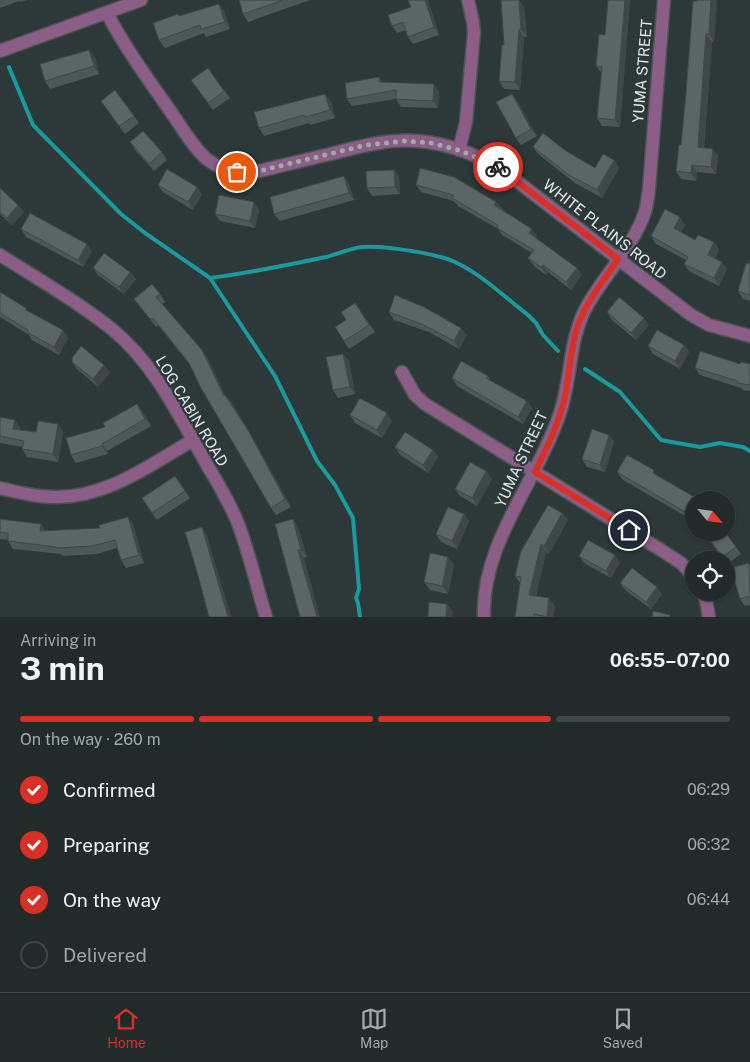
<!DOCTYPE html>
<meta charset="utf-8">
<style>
:root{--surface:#222a2a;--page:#2e3636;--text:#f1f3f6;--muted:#a2a7a8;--line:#3f4647;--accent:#d93025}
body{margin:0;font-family:"Public Sans",sans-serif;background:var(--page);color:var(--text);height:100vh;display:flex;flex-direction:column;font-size:19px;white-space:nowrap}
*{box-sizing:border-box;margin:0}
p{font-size:16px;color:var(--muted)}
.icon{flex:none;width:28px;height:28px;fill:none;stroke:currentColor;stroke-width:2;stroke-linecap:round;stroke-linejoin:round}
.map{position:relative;height:617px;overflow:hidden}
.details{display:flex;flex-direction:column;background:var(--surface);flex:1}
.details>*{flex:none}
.needle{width:32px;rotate:119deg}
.buttons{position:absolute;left:685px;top:491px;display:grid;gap:10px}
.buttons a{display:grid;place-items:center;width:50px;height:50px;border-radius:50%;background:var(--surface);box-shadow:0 1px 4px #0004,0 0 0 1px var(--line);font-size:25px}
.pin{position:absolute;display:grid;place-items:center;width:42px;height:42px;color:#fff;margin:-21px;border:2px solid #fff;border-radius:50%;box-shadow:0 1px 5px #0007}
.courier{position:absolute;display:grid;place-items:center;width:50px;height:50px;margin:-25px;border:4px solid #d93025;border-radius:50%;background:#fff;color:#222;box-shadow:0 1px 6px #0007}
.headline em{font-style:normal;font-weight:700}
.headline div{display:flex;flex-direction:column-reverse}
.headline{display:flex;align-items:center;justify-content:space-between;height:85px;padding:0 20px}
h1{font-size:32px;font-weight:700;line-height:38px}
.bar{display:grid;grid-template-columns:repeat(4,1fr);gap:8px 5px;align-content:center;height:60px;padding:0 20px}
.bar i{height:6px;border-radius:4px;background:var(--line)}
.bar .selected{background:var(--accent)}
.bar p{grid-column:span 4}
ol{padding:0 20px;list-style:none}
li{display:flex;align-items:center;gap:15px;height:55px}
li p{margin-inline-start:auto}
li .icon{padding:5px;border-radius:50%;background:var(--accent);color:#fff;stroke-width:4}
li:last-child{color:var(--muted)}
li i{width:28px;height:28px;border:2px solid var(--line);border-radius:50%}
.dock{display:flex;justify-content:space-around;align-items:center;height:70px;border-top:1px solid var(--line);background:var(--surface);font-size:14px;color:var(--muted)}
.dock a{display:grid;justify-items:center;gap:2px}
.dock .selected{color:var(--accent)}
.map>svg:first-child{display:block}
</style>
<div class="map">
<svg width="750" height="617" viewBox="0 0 750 617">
<rect width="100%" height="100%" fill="#2d3838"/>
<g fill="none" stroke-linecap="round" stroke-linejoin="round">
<!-- stream -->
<g stroke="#199a9d" stroke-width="4">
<path d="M9,67L33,125L121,214L145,233L210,278L275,376L317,461L335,485L353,518L359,589L356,598L358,603L360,617"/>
<path d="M210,278C249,273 288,265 326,257C338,254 351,248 363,247C382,245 441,254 457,263C482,275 506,298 528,315L536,323L543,335L558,351"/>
<path d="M585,369L620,392L661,440L700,447L720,443L743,447L750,451"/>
</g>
<!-- minor casing -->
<g stroke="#4a5454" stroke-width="15">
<g id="minor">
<path d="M107,13C125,48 148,79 171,112C181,126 194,149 208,160C221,170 236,172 251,173C276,167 301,161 326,155C343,151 360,146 378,143C423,135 467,148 505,172L691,315L709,325L750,336"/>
<path d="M0,51L141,0"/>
<path d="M459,150L466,122L474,32L473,22L468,0"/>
<path d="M0,255C38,279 78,302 113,330C153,363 177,412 202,456C215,479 230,502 239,526C250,556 257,587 266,617"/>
<path d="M402,372L415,395L425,404L661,550L681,563L694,577"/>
<path d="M0,488C17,492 35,497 53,497C105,499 150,465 193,440"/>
<path d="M702,592L706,600L709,617"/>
<path d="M484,617C481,544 536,483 559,416C572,380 568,340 587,306C605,274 633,247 645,212C647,205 648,197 649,189L664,0"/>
</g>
</g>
<!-- minor -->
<use href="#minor" stroke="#8c5d86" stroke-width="12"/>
</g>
<!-- wall -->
<g fill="#4d5757">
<path d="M0,0H27L20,2L19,1L0,8Z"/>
<path d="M239,0H310L248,22L243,14Z"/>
<path d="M428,0L439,35L413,44L408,37L406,30L397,33L392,26L411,7Z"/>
<path d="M608,0H630L620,127L602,126L597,118L602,74L596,66L605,35Z"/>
<path d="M697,0H717L714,42H712L704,148L713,149L718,156L716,174L697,172L696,181L681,179L676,171L681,145Z"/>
<path d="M524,7L527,37H524L520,90L504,89L499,81L504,45Z"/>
<path d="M224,11L230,29L206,37L204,33L165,48L159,40L178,14L180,16Z"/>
<path d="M95,57L99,74L50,89L45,81Z"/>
<path d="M208,68L230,98L213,110L191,80Z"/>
<path d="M379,77L382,82L439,91L438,108L401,107L396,99L352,106L347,99Z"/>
<path d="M115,90L139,123L125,134L101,101Z"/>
<path d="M512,94L517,101L537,136L521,145L516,138Z"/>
<path d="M331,101L335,118L310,125L309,123L264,136L259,128Z"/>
<path d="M130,142L162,152L167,160L154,171L135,150Z"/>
<path d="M533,147L566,151L595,168L614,160L619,168L602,198L575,183L538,154Z"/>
<path d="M394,170L399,177L400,194L372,196L367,188Z"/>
<path d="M344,176L349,184L354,200L280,221L274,214Z"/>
<path d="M158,185L202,194L193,210L163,192Z"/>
<path d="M416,185L496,202L502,209L537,236L536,238L577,268L582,275L571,290L548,272L546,275L534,266L528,258L532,253L502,235L498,229L458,206L454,201L421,192Z"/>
<path d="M0,188L24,212L12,225L0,214Z"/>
<path d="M254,202L259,210L255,228L220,221L215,214Z"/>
<path d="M680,217L685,225L681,232L695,240L714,242L719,250L715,258L727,269L719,286L689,271L684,264L686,260L656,244L651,236Z"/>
<path d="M21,229L92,251L83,267L26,237Z"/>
<path d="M750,264V301L743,299L738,291Z"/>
<path d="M93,268L130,272L136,279L124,294L98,275Z"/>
<path d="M0,292L28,311L63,330L68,338L59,355L32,340L29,335L0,317Z"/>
<path d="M160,294L165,302L162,304L207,357L225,395L231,402L254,440L291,507L276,515L271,508L190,365L158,325L156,327L134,299Z"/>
<path d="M355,303L375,332L349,349L335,327L346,320Z"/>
<path d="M389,312L461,328L467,335L459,349L429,332L394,320Z"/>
<path d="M607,312L649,325L636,340L612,320Z"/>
<path d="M684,345L689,352L680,369L653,354L648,346Z"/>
<path d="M343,354L349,361L355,394L338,398L333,390Z"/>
<path d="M72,362L110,372L98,387L77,369Z"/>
<path d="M740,364H750V391L743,390L741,388L700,375L695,368Z"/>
<path d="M488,376L491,381L527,401L532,408L523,424L457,386L452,378Z"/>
<path d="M137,404L142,411L151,426L107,451L108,454L76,463L71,455L105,427Z"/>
<path d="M350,415L392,421L382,438L355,423Z"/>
<path d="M0,417L20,427L19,430L36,432H63L58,462L27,457L22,449L23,447L0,443Z"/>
<path d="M609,435L614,442L605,472L587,467L582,459Z"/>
<path d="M395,447L433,450L438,457L428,473L400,455Z"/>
<path d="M486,471L492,479L477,506L460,496L455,489Z"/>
<path d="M617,472L694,500V518L692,520L623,480Z"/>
<path d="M175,476L190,498L157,520L142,498Z"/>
<path d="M562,513L568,520L549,554L546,552L536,596L555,606L553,617H515L520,583L515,576Z"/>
<path d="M464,514L469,521L457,549L441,542L436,534Z"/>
<path d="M128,517L133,524L144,563L126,568L121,560L117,548L97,554L62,556L61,554L13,549L8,541V540L0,539V519L46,531L100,528Z"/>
<path d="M298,527L307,557L304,558L300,617Z"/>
<path d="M725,532L741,554L727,564L726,560H724L705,533Z"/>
<path d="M579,556L620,562L611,578L584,563Z"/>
<path d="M448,557L454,565L448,594L430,590L424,582Z"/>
<path d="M750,564V605L745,606L740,599Z"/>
<path d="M620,583L662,594L651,609L625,590Z"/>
</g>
<!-- shaded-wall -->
<g fill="#3f4747">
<path d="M425,0H428L439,35L434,27Z"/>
<path d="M519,0L524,7L527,37L521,29Z"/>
<path d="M625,0H630L620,127L615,120Z"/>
<path d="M711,0H717L714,42L709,34Z"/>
<path d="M219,4L224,11L230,29L225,22Z"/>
<path d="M519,30L524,37L520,90L515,82Z"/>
<path d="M706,34L712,42L703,155L698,147Z"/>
<path d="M89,50L95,57L99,74L94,66Z"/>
<path d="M434,84L439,91L438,108L433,101Z"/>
<path d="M325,94L331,101L335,118L330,110Z"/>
<path d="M512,94L517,101L537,136L531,129Z"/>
<path d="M713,149L718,156L716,174L711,167Z"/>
<path d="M614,160L619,168L602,198L597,190Z"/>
<path d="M692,165L697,172L696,181L691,173Z"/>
<path d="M394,170L399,177L400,194L395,187Z"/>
<path d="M344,176L349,184L354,200L349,193Z"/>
<path d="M197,187L202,194L193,210L188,202Z"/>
<path d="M254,202L259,210L255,228L250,221Z"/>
<path d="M496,202L502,209L494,205Z"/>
<path d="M18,205L24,212L12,225L7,218Z"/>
<path d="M680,217L685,225L679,236L674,228Z"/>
<path d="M532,229L537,236L535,240L529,233Z"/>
<path d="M714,242L719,250L713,262L708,255Z"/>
<path d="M87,244L92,251L83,267L78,260Z"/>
<path d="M722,262L727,269L719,286L714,278Z"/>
<path d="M543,265L548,272L546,275L541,267Z"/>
<path d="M577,268L582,275L571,290L566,282Z"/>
<path d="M130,272L136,279L124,294L119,287Z"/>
<path d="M644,318L649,325L636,340L631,333Z"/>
<path d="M461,328L467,335L459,349L454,341Z"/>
<path d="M63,330L68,338L59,355L54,347Z"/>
<path d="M684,345L689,352L680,369L675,361Z"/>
<path d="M202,350L207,357L229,403L224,396Z"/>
<path d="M343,354L349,361L355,394L350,387Z"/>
<path d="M104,365L110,372L98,387L93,379Z"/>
<path d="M225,395L254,440L291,507L285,499Z"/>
<path d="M527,401L532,408L523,424L518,417Z"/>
<path d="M137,404L142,411L151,426L145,419Z"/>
<path d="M387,413L392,421L382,438L377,430Z"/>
<path d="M15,420L20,427L18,436L13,429Z"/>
<path d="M58,424L63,432L58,462L53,454Z"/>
<path d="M609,435L614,442L605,472L600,465Z"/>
<path d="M102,444L107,451L108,454L102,446Z"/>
<path d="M433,450L438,457L428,473L423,465Z"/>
<path d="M486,471L492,479L477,506L472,498Z"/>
<path d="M694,501V518L692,520L687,513Z"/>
<path d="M562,513L568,520L549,554L544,546Z"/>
<path d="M464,514L469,521L457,549L452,541Z"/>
<path d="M128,517L133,524L144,563L139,555Z"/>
<path d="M293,519L298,527L307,557L301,550Z"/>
<path d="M41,524L46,532L40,531Z"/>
<path d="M202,527L207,535L231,617H228Z"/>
<path d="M541,544L546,552L534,603L529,595Z"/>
<path d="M298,550L304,558L320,617H317Z"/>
<path d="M615,555L620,562L611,578L606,571Z"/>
<path d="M448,557L454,565L448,594L442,586Z"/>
<path d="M657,587L662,594L651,609L646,602Z"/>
<path d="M549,598L555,606L553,617H547Z"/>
<path d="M447,604L453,611L452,617H446Z"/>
</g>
<!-- building -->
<g fill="#5a6565" stroke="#3f4747">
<path d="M239,0H283L243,14Z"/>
<path d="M408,0H425L434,27L408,37L403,22L392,26L388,15L411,7Z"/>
<path d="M501,0H519L521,29L519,30L515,82L499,81L502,45H504Z"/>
<path d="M608,0H625L615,120L597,118L602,67L596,66L599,34L605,35Z"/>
<path d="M697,0H711L709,34H706L698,147L713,149L711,167L692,165L691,173L676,171L679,145H681L686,93L693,1H697Z"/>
<path d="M219,4L225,22L201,29L200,25L159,40L153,23L178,14L179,16Z"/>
<path d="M89,50L94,66L45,81L40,64Z"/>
<path d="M208,68L224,91L208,103L191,80Z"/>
<path d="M379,77V82L434,84L433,101L396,99V90L347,99L345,83Z"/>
<path d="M115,90L134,116L119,126L101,101Z"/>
<path d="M325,94L330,110L305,117L304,115L259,128L254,112Z"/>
<path d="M512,94L531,129L516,138L496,102Z"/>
<path d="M143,131L162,152L149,164L130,142Z"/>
<path d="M543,133L566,151L595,168L603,154L614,160L597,190L569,175L533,147Z"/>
<path d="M420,168L454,177L496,202L494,205L532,229L529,233L577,268L566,282L543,265L541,267L528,258L534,250L497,228L498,225L452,198L454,195L416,185Z"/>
<path d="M167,169L197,187L188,202L158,185Z"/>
<path d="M394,170L395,187L367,188L366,171Z"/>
<path d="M344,176L349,193L274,214L270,197Z"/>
<path d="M0,188L18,205L7,218L0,212Z"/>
<path d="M219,195L254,202L250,221L215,214Z"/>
<path d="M665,209L680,217L674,228L695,240L698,235L714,242L708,255L722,262L714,278L684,264L688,257L651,236Z"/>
<path d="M30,213L87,244L78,260L21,229Z"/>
<path d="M104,253L130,272L119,287L93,268Z"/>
<path d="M746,263L750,264V295L738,291Z"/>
<path d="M152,284L160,294L156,297L202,350L224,396L225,395L249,432L285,499L271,508L201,388L189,363L153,318L150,319L134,299Z"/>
<path d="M0,292L26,308V310L63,330L54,347L27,332L28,330L0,313Z"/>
<path d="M395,295L424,307L461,328L454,341L424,325L389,312Z"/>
<path d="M619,297L644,318L631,333L607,312Z"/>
<path d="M355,303L369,325L344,341L335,327L346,320L341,312Z"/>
<path d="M657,330L684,345L675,361L648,346Z"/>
<path d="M81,346L104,365L93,379L72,362V358Z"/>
<path d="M700,351L740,364L741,362L750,364V385L737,383L738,381L695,368Z"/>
<path d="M343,354L350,387L333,390L326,357Z"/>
<path d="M461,361L488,376L486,378L527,401L518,417L452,378Z"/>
<path d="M360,398L387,413L377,430L350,415Z"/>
<path d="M137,404L145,419L102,444V446L71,455L66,438L105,427L103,423Z"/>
<path d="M0,417L15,420L13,429L36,432L38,421L58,424L53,454L22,449L24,441L0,436Z"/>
<path d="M592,429L609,435L600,465L582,459Z"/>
<path d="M405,432L433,450L423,465L395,447Z"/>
<path d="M627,455L654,470L653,473L696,498L687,513L617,472Z"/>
<path d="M470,462L486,471L472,498L455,489Z"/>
<path d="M175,476L185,491L152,513L142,498Z"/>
<path d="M548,505L562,513L544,546L541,544L529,595L549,598L547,617L534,614L533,617H515L521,577L515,576L521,551Z"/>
<path d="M448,507L464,514L452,541L436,534Z"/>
<path d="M128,517L139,555L121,560L115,540L92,546L57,548L56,547L8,541V533L0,532V519L41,524L40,531L100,528L99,525Z"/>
<path d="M293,519L301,550H298L317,617H300L275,524Z"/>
<path d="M202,527L228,617H209L199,579L185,532Z"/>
<path d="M705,532H725L736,547L722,557L705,533Z"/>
<path d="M588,540L615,555L606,571L579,556Z"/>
<path d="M430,553L448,557L442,586L424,582Z"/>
<path d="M749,563L750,596L740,599L731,568Z"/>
<path d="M632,568L657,587L646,602L620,583Z"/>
<path d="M429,602L447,604L446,617H428Z"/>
<path d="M653,611L670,615V617H652Z"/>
</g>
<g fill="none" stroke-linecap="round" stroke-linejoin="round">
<!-- done -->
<path stroke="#a1a9a9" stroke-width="5" stroke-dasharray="0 9" d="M237,172L251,173L366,145L405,141L431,143L459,150L498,167"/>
<!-- route -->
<path stroke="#d93025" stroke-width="6" d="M498,167L618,259C604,280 587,301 578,325C570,348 570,373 565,397C559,423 547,448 535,472L629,530"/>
</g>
<g text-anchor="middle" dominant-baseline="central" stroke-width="4.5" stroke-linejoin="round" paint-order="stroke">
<!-- street labels -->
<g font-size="15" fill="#e0e6e6" stroke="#2d3838">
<text transform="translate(642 71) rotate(-85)">YUMA STREET</text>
<text transform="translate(605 229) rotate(38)">WHITE PLAINS ROAD</text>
<text transform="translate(192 411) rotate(59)">LOG CABIN ROAD</text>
<text transform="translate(521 459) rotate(-65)">YUMA STREET</text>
</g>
</g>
</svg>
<div class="buttons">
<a><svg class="needle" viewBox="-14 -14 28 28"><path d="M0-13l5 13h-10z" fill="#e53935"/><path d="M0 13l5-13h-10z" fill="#a2a7a8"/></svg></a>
<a><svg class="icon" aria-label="locate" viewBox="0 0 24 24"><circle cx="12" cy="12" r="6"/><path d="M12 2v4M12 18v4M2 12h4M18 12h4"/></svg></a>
</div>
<div class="pin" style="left:237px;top:172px;background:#ea580c"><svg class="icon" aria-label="bag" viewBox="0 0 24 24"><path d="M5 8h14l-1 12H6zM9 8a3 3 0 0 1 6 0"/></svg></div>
<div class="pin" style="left:629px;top:530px;background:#1f2937"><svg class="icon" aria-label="home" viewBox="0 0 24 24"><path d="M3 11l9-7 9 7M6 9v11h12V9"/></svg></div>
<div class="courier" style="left:498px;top:167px"><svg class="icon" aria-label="bike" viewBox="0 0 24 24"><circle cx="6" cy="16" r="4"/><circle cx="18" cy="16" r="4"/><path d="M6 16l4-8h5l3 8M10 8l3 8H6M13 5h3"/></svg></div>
</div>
<section class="details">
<div class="headline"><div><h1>3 min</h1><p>Arriving in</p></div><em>06:55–07:00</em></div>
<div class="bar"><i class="selected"></i><i class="selected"></i><i class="selected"></i><i></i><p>On the way · 260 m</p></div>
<ol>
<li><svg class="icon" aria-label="check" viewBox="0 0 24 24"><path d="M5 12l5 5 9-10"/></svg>Confirmed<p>06:29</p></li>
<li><svg class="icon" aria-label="check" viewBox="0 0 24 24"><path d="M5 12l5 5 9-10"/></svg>Preparing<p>06:32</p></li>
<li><svg class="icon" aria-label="check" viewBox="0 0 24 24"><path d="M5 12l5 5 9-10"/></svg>On the way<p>06:44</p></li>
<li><i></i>Delivered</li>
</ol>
</section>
<nav class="dock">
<a class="selected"><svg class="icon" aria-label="home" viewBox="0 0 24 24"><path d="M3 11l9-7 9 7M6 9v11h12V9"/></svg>Home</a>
<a><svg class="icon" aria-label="map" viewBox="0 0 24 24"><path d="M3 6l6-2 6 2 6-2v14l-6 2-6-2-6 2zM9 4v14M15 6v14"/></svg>Map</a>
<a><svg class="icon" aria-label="saved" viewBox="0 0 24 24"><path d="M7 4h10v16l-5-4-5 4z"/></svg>Saved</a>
</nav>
